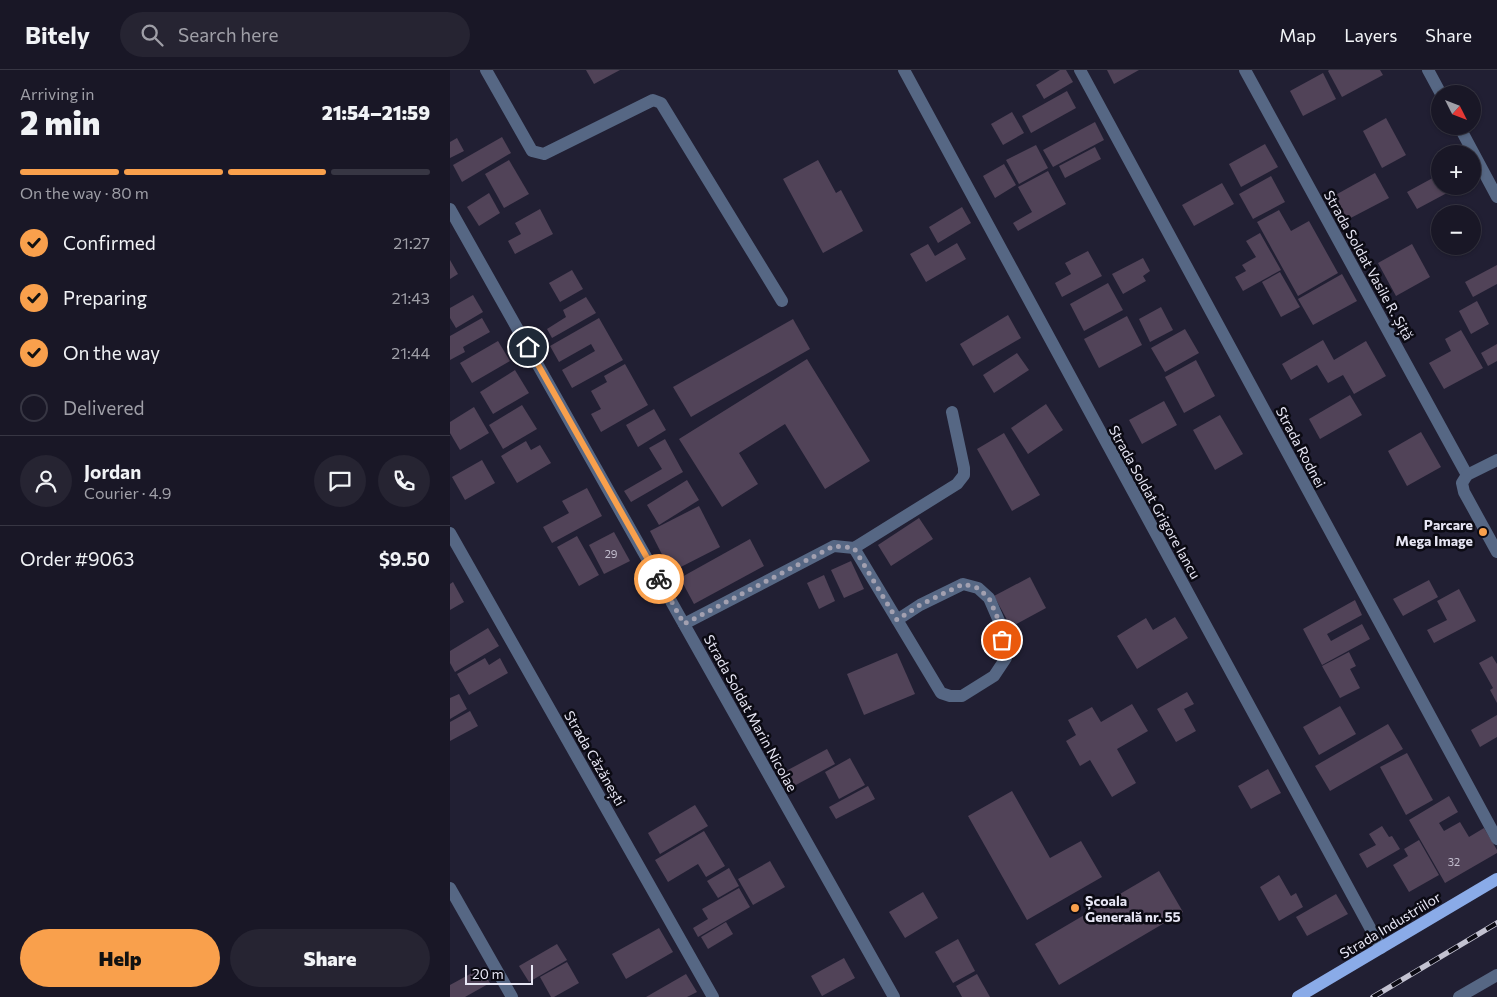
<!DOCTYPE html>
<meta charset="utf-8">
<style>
:root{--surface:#191726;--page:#262432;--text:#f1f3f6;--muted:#9f9fa7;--line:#373643;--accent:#f9a04c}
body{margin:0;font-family:Commissioner,sans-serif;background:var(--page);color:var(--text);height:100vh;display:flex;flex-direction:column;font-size:19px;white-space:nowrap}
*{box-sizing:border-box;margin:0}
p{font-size:16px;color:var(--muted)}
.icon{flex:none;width:28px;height:28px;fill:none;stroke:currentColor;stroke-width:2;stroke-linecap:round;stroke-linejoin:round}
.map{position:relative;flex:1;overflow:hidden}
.side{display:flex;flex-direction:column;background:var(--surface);width:450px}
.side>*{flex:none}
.needle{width:32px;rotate:132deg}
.buttons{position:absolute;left:981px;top:15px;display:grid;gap:10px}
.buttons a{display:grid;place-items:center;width:50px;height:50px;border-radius:50%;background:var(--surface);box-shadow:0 1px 4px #0004,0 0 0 1px var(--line);font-size:25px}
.scale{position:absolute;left:15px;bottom:12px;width:68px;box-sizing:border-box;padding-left:5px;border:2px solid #e7e6f4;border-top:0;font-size:14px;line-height:18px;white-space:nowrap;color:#e7e6f4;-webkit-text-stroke:4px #0b0a13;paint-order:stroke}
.pin{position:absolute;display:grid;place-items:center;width:42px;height:42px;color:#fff;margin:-21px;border:2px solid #fff;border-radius:50%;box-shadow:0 1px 5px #0007}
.courier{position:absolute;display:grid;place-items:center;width:50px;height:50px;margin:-25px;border:4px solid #f9a04c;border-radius:50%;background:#fff;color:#222;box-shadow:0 1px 6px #0007}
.headline em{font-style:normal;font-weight:800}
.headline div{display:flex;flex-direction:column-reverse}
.headline{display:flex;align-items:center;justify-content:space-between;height:85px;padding:0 20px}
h1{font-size:32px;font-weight:800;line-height:38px}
.bar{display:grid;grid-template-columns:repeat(4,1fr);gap:8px 5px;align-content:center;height:60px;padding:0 20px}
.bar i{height:6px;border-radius:4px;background:var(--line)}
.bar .on{background:var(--accent)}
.bar p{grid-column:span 4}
.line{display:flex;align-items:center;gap:12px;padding:0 20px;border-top:1px solid var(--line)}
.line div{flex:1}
.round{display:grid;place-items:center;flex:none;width:52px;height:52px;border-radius:26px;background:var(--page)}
ol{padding:0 20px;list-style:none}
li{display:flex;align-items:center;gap:15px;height:55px}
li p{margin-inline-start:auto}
li .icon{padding:5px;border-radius:50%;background:var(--accent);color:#111;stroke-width:4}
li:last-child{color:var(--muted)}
li i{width:28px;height:28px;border:2px solid var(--line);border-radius:50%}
.cta{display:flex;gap:10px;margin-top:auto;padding:10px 20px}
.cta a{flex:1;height:58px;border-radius:30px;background:var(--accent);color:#111;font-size:20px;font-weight:800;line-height:58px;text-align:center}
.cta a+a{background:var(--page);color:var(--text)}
header{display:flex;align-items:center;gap:30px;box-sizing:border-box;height:70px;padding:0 25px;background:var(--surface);border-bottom:1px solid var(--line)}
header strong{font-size:24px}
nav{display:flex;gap:28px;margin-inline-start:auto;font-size:18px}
.search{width:350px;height:45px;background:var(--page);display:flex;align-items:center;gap:12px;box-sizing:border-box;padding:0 18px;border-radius:28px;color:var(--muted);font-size:19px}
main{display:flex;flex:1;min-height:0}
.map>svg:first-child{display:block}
</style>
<header>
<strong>Bitely</strong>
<div class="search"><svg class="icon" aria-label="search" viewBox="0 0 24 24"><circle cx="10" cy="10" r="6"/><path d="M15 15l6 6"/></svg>Search here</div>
<nav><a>Map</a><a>Layers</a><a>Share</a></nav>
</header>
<main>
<section class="side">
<div class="headline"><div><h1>2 min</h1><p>Arriving in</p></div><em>21:54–21:59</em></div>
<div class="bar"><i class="on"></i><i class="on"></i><i class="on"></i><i></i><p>On the way · 80 m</p></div>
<ol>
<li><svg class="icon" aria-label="check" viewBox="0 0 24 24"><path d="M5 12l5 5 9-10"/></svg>Confirmed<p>21:27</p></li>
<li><svg class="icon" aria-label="check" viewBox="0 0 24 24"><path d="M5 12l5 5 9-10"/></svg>Preparing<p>21:43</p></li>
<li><svg class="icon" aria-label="check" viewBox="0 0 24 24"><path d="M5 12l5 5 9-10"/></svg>On the way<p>21:44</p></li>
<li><i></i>Delivered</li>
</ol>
<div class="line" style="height:90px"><a class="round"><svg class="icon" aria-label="person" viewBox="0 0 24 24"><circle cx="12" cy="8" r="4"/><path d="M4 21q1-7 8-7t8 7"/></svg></a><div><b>Jordan</b><p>Courier · 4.9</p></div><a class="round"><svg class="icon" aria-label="chat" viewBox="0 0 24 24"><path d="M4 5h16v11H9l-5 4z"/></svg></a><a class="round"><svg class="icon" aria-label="phone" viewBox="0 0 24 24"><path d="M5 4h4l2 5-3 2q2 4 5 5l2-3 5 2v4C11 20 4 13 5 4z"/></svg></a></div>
<div class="line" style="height:65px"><div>Order #9063</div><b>$9.50</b></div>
<div class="cta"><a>Help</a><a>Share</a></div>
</section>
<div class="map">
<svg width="1047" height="927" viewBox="0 0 1047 927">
<rect width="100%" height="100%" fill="#211f33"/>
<!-- building -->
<g fill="#514358">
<path d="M136,0H170L144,14Z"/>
<path d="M610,0H616L623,12L594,29L586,15Z"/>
<path d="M657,0H689L664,14Z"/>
<path d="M879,0H930L933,5L892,27L878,1Z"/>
<path d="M873,3L886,29L853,46L840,21Z"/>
<path d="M617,21L626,38L581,63L572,46Z"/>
<path d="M562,42L574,63L553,75L541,54Z"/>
<path d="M936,48L956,85L932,98L913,61Z"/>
<path d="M645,52L654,70L603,97L593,80Z"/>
<path d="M52,67L61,83L12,112L3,95Z"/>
<path d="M7,68L14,81L0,88V72Z"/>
<path d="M815,74L828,97L791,117L779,94Z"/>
<path d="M586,75L598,98L569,114L556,90Z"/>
<path d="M645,77L651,89L615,108L609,96Z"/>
<path d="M59,90L79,124L54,138L35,104Z"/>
<path d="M368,90L386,123L391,120L413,161L373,183L333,109Z"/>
<path d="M554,94L566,115L545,128L533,106Z"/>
<path d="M598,101L616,134L568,161L563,153L582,142L568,117Z"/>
<path d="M925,103L939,128L893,152L880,128Z"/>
<path d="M990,104V116H1010L967,139L957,122Z"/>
<path d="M821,106L835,132L803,149L789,124Z"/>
<path d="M772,113L784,134L744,156L732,135Z"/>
<path d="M39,123L50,143L29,156L17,137Z"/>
<path d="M512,137L521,153L488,173L479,157Z"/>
<path d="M90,139L103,164L65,184L58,171L71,164L65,153Z"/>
<path d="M829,140L841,161L859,151L888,203L848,226L807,152Z"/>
<path d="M810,163L831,200L793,221L785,207L796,201L792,195L806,187L796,171Z"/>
<path d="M507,173L516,189L476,212L460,184L478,174L485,186Z"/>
<path d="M962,174L980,207L946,226L928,193Z"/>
<path d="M638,181L652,206L612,227L605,213L621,204L615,193Z"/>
<path d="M693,188L700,201L693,206L696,211L673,224L662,204Z"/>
<path d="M0,190L8,204L0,209Z"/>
<path d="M1047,195V214L1023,227L1015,212Z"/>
<path d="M122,200L133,219L110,232L99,213Z"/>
<path d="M830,202L850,237L831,247L812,212Z"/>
<path d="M892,204L907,231L863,255L848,229Z"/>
<path d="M658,213L673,240L634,261L620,234Z"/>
<path d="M23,225L33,242L6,258L0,248V238Z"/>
<path d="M136,227L146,243L102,268L97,259L116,247L113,240Z"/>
<path d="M1027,231L1039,254L1021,264L1009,241Z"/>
<path d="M711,237L723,260L700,272L689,249Z"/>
<path d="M558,245L571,268L523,296L510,274Z"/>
<path d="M677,246L692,275L649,298L634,269Z"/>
<path d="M32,248L40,262L13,277L15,282L0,290V266Z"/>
<path d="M149,248L173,290L122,318L112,300L145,281L141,274L109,292L100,276Z"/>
<path d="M343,249L360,279L241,347L223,317Z"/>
<path d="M735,259L749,283L715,302L701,278Z"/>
<path d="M1011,260L1033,298L994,319L979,293L1001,281L995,269Z"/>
<path d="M873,270L884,290L916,271L936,306L904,324L893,305L878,313L867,295L841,310L832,294Z"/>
<path d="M48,271L60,291L22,313L10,293Z"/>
<path d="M1047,274V291L1038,296L1031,283Z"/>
<path d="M567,283L579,300L544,323L533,305Z"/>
<path d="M357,289L420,391L375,419L335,354L289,383L308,414L272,437L229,369Z"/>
<path d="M746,290L765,326L734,343L715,307Z"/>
<path d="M175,294L198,335L151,362L141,344L151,339L141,321L157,312L154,306Z"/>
<path d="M65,300L79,323L43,344L30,322Z"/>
<path d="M900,325L912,345L870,369L859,349Z"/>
<path d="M714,331L727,355L692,374L679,350Z"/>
<path d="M596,334L613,360L578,384L561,358Z"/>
<path d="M72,335L87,359L53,379L39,355Z"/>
<path d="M24,337L39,363L10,380L0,363V352Z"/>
<path d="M204,339L216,360L188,377L176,355Z"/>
<path d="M770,345L793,384L765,400L743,360Z"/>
<path d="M971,362L991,397L957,416L938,381Z"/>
<path d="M554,363L590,425L562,441L527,379Z"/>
<path d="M215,369L233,402L181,432L174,421L212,399L199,378Z"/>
<path d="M76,371L81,380L90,375L101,393L67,413L51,386Z"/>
<path d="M32,390L45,413L15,430L2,407Z"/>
<path d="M237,410L249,430L209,455L197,435Z"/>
<path d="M137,418L152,446L102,473L93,457L119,443L112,431Z"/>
<path d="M249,436L270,477L221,502L200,461Z"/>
<path d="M469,448L483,469L441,496L428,475Z"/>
<path d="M164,462L180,491L154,504L139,475Z"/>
<path d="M127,466L149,505L129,516L107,477Z"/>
<path d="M300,469L314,496L244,534L230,508Z"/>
<path d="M401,491L414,519L394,528L381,500Z"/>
<path d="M374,505L385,531L369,539L357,513Z"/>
<path d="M580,507L596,538L561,557L544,526Z"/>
<path d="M979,510L988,527L953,546L943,529Z"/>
<path d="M3,512L14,532L0,540V514Z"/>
<path d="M1009,519L1026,551L984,573L977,560L997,550L987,531Z"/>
<path d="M905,530L912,545L877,564L881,571L912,554L920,569L872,595L853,559Z"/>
<path d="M725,547L738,568L687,599L667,566L696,548L703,560Z"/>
<path d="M38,558L49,576L5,602L0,593V581Z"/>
<path d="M899,582L906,596L900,599L910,618L890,628L872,596Z"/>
<path d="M447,583L465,624L414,645L397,604Z"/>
<path d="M1042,586L1047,594V633L1040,620L1043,618L1029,593Z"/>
<path d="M35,588L39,595L50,588L58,603L19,625L7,604Z"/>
<path d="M737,622L744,634L734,639L746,661L726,672L707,639Z"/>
<path d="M9,624L17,639L0,649V628Z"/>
<path d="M682,634L698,661L667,679L686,713L662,727L640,690L630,696L616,671L626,665L618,650L642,637L651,652Z"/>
<path d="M890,636L906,664L869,685L853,657Z"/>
<path d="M20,641L28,656L0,671V652Z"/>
<path d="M1047,645V667L1030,677L1021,660Z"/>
<path d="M938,654L953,679L880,721L865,696Z"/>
<path d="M377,679L385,694L344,716L336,701Z"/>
<path d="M957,683L983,730L956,745L930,697Z"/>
<path d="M400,688L415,715L389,729L375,702Z"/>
<path d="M818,699L831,723L801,739L788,716Z"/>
<path d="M418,716L425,729L386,749L379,737Z"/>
<path d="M562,721L600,788L631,771L652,807L577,850L518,746Z"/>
<path d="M999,726L1008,742L989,753L994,761L1010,752L1019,767L1034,758L1047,780V783L995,813L959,750Z"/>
<path d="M245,735L258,756L210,784L198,763Z"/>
<path d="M932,756L939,767L942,766L950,779L917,798L909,784L926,775L919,764Z"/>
<path d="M254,761L275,796L256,807L248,794L218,812L205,790Z"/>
<path d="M969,770L989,805L959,822L943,795L958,786L954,779Z"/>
<path d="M320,791L335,817L303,835L288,809Z"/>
<path d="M279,798L289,816L268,828L257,811Z"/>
<path d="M709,801L733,842L609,915L585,874Z"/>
<path d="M829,805L841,826L846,823L853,837L829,851L810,817Z"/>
<path d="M289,818L300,837L248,867L243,858L258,849L252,839Z"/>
<path d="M473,822L488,848L455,868L439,842Z"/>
<path d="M886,824L898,844L857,866L846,847Z"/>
<path d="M276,852L283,864L258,879L251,867Z"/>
<path d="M209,858L223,882L176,909L162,884Z"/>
<path d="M508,869L525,901L503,913L485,882Z"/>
<path d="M107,874L117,890L79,912L69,896Z"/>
<path d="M394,888L405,908L372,926L361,906Z"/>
<path d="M117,892L129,913L104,927H101L90,907Z"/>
<path d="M31,898L40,913L15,927H0V915Z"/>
<path d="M236,904L247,922L237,927H196Z"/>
<path d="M527,904L540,927H512L506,916Z"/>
</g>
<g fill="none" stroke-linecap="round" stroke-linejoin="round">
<!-- minor -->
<g stroke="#566784" stroke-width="12">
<path d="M36,0L82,81L94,84L203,30L211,33L332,231"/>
<path d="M454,0L931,878"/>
<path d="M630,0L1047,769"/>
<path d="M795,0L1017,405"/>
<path d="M978,0L991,24"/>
<path d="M1009,56L1047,127"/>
<path d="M0,139L444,927"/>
<path d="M1047,390L1017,405L1012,413L1014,422L1047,482"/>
<path d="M0,463L263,927"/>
<path d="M404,478L491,623L500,626H512L544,606L556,588L549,551L539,528L528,518L513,514L470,535L447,550"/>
<path d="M234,554L384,476L404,478L507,414L514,405V398L502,342"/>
<path d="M0,818L62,927"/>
<path d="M1009,927L1047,905"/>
</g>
<!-- major -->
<path stroke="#8aabe8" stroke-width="12" d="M848,927L1047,809"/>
<!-- rail casing -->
<g stroke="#c3c2d1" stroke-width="5.5">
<path id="rail" d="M923,927L1047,853"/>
</g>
<!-- rail -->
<use href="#rail" stroke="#0b0a13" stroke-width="4" stroke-dasharray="11" stroke-linecap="butt"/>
</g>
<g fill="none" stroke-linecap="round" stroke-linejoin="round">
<!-- done -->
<path stroke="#a2a0b0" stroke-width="5" stroke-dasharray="0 9" d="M209,509L234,554L384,476L404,478L447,550L470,535L513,514L528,518L539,528L549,551L552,570"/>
<!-- route -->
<path stroke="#f9a04c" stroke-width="6" d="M78,277L209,509"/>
</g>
<!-- markers -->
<g fill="#f9a04c" stroke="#0b0a13" stroke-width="2">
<circle cx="1033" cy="462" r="5"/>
<circle cx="625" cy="838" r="5"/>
</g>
<g text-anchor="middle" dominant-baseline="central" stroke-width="5" stroke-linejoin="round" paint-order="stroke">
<!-- number labels -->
<g font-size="11" fill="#c2bdcd">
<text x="161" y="483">29</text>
<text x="1004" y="791">32</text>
</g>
<!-- street labels -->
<g font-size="14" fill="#e7e6f4" stroke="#0b0a13">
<text transform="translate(919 195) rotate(61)">Strada Soldat Vasile R. Șiță</text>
<text transform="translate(851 377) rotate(62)">Strada Rodnei</text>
<text transform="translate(705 432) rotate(61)">Strada Soldat Grigore Iancu</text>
<text transform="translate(301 643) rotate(61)">Strada Soldat Marin Nicolae</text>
<text transform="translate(145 688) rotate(60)">Strada Căzănești</text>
<text transform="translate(940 855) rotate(-31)">Strada Industriilor</text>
</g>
<!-- poi labels -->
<g font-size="14" font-weight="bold" fill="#e7e6f4" stroke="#0b0a13" text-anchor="end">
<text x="1023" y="454">Parcare<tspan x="1023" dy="16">Mega Image</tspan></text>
<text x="635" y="830" text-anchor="start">Școala<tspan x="635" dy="16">Generală nr. 55</tspan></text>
</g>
</g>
</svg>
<div class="buttons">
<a><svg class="needle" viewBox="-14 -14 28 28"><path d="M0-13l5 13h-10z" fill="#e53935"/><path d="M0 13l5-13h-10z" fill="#9f9fa7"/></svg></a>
<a>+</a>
<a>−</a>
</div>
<div class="scale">20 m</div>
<div class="pin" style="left:552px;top:570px;background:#ea580c"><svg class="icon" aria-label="bag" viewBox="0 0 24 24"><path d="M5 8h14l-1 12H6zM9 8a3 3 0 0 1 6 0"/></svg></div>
<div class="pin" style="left:78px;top:277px;background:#1f2937"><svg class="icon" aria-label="home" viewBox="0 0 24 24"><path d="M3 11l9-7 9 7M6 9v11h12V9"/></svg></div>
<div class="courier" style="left:209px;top:509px"><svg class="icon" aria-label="bike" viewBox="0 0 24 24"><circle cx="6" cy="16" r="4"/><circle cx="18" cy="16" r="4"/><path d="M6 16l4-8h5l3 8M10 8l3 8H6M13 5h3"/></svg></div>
</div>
</main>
